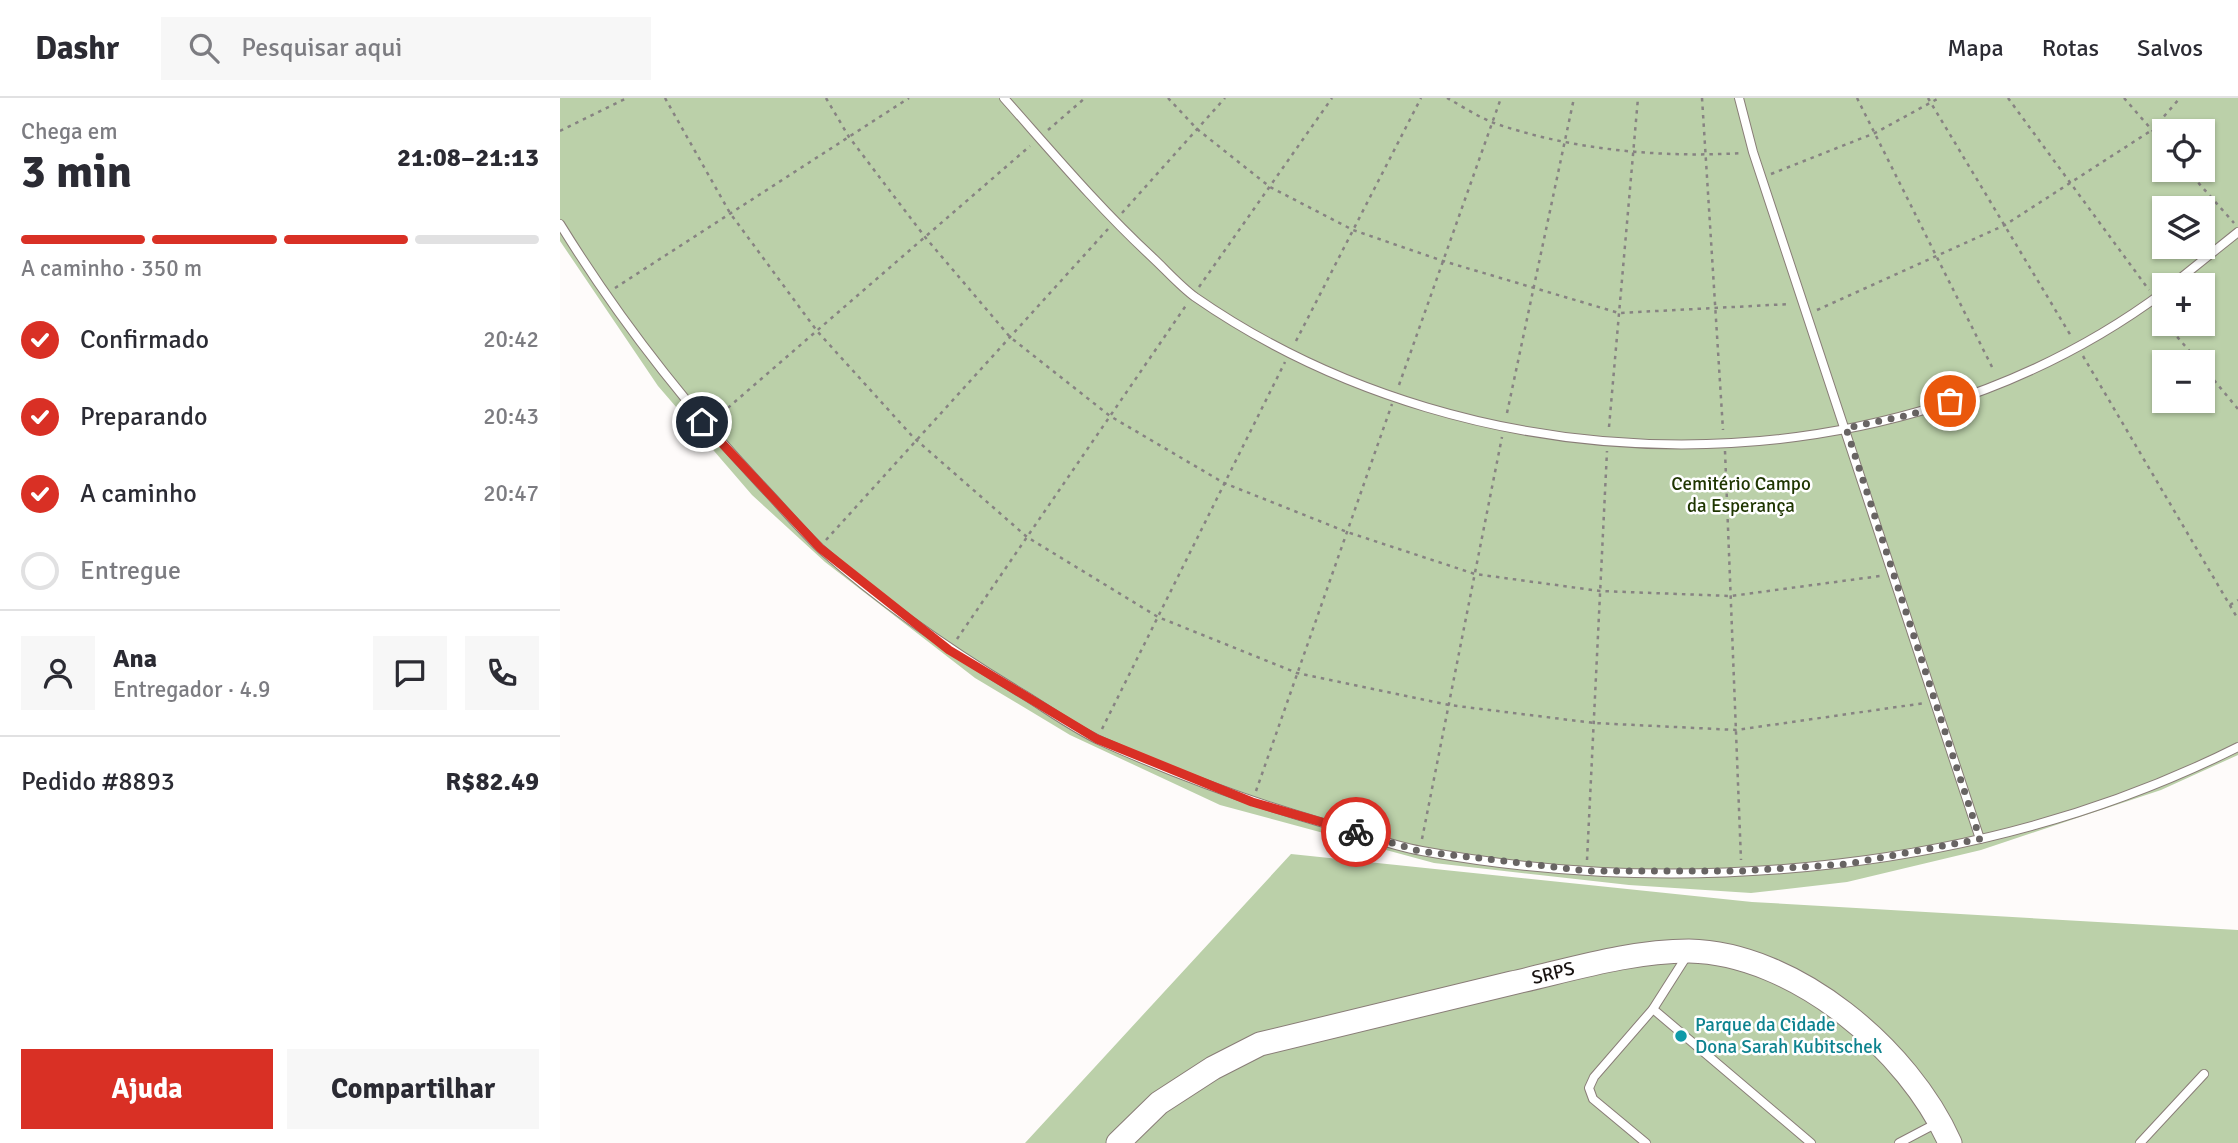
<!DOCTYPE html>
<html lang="pt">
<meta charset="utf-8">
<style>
:root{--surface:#fff;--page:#f7f7f7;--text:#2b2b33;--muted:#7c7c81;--line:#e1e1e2;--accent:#d93025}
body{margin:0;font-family:Signika,sans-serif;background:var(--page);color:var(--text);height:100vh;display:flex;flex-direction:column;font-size:26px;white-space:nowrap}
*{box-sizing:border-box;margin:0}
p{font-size:23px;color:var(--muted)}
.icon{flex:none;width:38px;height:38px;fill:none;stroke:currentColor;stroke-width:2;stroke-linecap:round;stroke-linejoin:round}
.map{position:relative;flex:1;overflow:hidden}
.side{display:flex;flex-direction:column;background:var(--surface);width:560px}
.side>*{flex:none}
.buttons{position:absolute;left:1592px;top:21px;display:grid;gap:14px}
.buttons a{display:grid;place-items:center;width:63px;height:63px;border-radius:0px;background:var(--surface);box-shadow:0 2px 5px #0004;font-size:35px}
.pin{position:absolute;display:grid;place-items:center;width:60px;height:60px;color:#fff;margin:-30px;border:4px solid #fff;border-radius:50%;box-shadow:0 2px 7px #0007}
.courier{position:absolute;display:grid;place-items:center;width:70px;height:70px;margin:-35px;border:5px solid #d93025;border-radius:50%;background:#fff;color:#222;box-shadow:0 2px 9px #0007}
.overview em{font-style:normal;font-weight:700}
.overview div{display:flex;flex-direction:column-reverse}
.overview{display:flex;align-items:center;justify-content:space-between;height:119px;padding:0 21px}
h1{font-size:46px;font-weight:700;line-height:52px}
.bar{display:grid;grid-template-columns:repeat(4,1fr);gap:10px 7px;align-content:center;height:84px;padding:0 21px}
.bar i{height:9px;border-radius:5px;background:var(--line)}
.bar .selected{background:var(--accent)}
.bar p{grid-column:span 4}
.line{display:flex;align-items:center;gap:18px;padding:0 21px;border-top:2px solid var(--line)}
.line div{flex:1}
.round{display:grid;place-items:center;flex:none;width:74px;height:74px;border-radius:0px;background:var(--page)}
ol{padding:0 21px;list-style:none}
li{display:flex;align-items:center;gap:21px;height:77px}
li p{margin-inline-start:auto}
li .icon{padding:7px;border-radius:50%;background:var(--accent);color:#fff;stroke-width:4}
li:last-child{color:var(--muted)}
li i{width:38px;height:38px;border:4px solid var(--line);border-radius:50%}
.cta{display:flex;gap:14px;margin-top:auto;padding:14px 21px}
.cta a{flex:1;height:80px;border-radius:0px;background:var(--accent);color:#fff;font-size:28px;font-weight:700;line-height:80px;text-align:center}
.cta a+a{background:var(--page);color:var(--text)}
header{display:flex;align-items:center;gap:42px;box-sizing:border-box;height:98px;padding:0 35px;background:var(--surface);border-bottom:2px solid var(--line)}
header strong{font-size:33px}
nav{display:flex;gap:38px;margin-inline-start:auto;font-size:24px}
.search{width:490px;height:63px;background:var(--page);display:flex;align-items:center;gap:18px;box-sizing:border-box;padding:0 24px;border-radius:0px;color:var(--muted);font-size:26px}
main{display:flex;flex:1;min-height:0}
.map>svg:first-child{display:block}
</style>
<header>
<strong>Dashr</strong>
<div class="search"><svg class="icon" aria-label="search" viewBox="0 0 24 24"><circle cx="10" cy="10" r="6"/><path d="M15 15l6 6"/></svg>Pesquisar aqui</div>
<nav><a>Mapa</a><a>Rotas</a><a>Salvos</a></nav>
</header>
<main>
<section class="side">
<div class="overview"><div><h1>3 min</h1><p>Chega em</p></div><em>21:08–21:13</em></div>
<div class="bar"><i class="selected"></i><i class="selected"></i><i class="selected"></i><i></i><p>A caminho · 350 m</p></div>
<ol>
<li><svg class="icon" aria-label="check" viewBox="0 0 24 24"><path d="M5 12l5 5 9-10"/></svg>Confirmado<p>20:42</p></li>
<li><svg class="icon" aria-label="check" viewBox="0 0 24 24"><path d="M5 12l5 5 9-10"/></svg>Preparando<p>20:43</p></li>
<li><svg class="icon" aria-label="check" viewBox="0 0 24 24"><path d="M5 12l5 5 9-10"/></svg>A caminho<p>20:47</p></li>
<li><i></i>Entregue</li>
</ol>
<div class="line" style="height:126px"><a class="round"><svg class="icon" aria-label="person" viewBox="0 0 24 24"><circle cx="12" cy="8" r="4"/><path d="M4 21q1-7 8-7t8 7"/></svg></a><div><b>Ana</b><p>Entregador · 4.9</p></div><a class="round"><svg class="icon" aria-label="chat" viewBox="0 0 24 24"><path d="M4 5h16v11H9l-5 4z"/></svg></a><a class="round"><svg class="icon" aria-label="phone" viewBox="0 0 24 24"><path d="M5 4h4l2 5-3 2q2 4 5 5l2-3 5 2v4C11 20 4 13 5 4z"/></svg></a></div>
<div class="line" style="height:91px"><div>Pedido #8893</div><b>R$82.49</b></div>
<div class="cta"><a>Ajuda</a><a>Compartilhar</a></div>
</section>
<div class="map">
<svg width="1678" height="1045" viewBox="0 0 1678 1045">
<rect width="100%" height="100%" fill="#fefbfa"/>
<!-- green -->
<g fill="#bbd0a9" fill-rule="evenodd">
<path d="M0,0H1678V657L1601,692L1421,752L1287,784L1191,795L1069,787L874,765L660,707L510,637L415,580L265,464L192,397L98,288L0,143ZM1605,33H1643V72H1605ZM1605,110H1643V149H1605ZM1605,187H1643V226H1605ZM1605,264H1643V303H1605Z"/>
<path d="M731,756L1192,804L1678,832V1045H465Z"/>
</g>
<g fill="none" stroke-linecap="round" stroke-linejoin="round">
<!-- lane casing -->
<g stroke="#897d77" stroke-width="10">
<g id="lane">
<path d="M444,0C492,54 539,110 592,159C606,172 620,188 635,199C916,394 1329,399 1605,193"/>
<path d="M1179,0L1193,54L1420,741"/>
<path d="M0,126C58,220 125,306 201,387C221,408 240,431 261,451C324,507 394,555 466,598C490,613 515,631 541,643C612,675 685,702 760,724C793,733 828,747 862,753C1131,802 1433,772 1678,649"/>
<path d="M1612,187L1678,134"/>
<path d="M1093,911L1251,1045"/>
<path d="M1086,1045L1033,1001L1029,990L1034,979L1093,911L1128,856"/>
<path d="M1339,1045L1377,1025"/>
<path d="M1580,1045L1644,976"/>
</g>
</g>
<!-- secondary casing -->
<g stroke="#897d77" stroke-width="25">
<g id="secondary">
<path id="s1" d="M558,1045L599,1005L653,970L700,946C784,926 868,906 952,885C1010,872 1070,853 1129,853C1235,855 1349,952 1390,1045"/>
</g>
</g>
<!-- path -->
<g stroke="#878382" stroke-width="2.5" stroke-dasharray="3.5 5" stroke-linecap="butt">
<path d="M105,0L170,115L257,233L353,339L467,439L598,519L737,575L889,607L1034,625L1176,632L1365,605"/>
<path d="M266,0L289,39L365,139L450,239L550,318L664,385L787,434L915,476L1040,493L1171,498L1320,478"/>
<path d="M608,0L637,31L710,89L793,132L883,163L1059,215L1230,206"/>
<path d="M887,0C902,8 918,19 934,25C1012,52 1101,60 1183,55"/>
<path d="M1142,0L1163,332"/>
<path d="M1297,0L1434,273"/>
<path d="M1368,0L1511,238"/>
<path d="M1448,0L1589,192"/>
<path d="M1564,0L1605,47"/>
<path d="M488,32L525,0"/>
<path d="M0,33L67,0"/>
<path d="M1627,72L1674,125"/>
<path d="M1211,76L1315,35L1379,0"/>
<path d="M562,115L665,0"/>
<path d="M639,189L772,0"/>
<path d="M55,190L349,0"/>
<path d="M1257,212L1445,127L1592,32L1620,0"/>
<path d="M1595,213L1605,224"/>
<path d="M1606,226L1639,264"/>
<path d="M736,243L861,0"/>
<path d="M1523,258L1678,521"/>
<path d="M1643,269L1678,311"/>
<path d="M839,287L941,0"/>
<path d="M947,315L1014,0"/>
<path d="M155,321L470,48"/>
<path d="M1049,329L1078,0"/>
<path d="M1165,353L1181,762"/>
<path d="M266,442L548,131"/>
<path d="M1670,507L1678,502"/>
<path d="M397,541L627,206"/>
<path d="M542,631L725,264"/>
<path d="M696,693L832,306"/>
<path d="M862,741L942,339"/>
<path d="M1027,762L1047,353"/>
</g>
<!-- lane -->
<use href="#lane" stroke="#fff" stroke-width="8"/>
<!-- secondary -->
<use href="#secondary" stroke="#fff" stroke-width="23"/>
</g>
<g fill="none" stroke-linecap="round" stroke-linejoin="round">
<!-- done -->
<path stroke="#686463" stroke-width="7" stroke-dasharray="0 12.6" d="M796,734L859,753L1027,773H1182L1287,766L1420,741L1286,330L1350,317L1390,303"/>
<!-- route -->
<path stroke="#d93025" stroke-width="9" d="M142,324L260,450L389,552L537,641L692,704L796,734"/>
</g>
<!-- markers -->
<circle fill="#0f9aa8" stroke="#fff" stroke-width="2.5" cx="1121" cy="938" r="7"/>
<g text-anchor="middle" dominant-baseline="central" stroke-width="5" stroke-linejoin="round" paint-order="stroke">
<!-- park labels -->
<g font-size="19" fill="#1e3500" stroke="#fff">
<text x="1181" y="386">Cemitério Campo<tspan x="1181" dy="22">da Esperança</tspan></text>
</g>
<!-- street labels -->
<g font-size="19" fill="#181311" stroke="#fff">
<text stroke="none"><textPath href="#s1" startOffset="476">SRPS</textPath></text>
</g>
<!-- culture labels -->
<g font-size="19" fill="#0d838f" stroke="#fff" text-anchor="start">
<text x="1135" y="927">Parque da Cidade<tspan x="1135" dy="22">Dona Sarah Kubitschek</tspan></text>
</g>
</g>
</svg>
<div class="buttons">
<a><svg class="icon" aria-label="locate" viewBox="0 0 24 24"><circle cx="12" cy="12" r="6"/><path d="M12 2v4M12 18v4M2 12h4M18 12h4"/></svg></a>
<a><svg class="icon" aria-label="layers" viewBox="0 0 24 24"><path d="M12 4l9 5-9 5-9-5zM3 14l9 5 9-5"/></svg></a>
<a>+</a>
<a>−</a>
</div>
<div class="pin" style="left:1390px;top:303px;background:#ea580c"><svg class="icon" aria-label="bag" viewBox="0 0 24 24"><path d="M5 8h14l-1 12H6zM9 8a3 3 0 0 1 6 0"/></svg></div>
<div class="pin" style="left:142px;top:324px;background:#1f2937"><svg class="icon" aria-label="home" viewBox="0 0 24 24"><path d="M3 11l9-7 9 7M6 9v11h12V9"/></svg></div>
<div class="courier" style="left:796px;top:734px"><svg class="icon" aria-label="bike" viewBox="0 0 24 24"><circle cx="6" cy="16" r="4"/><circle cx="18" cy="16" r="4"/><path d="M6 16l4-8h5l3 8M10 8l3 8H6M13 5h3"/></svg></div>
</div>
</main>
